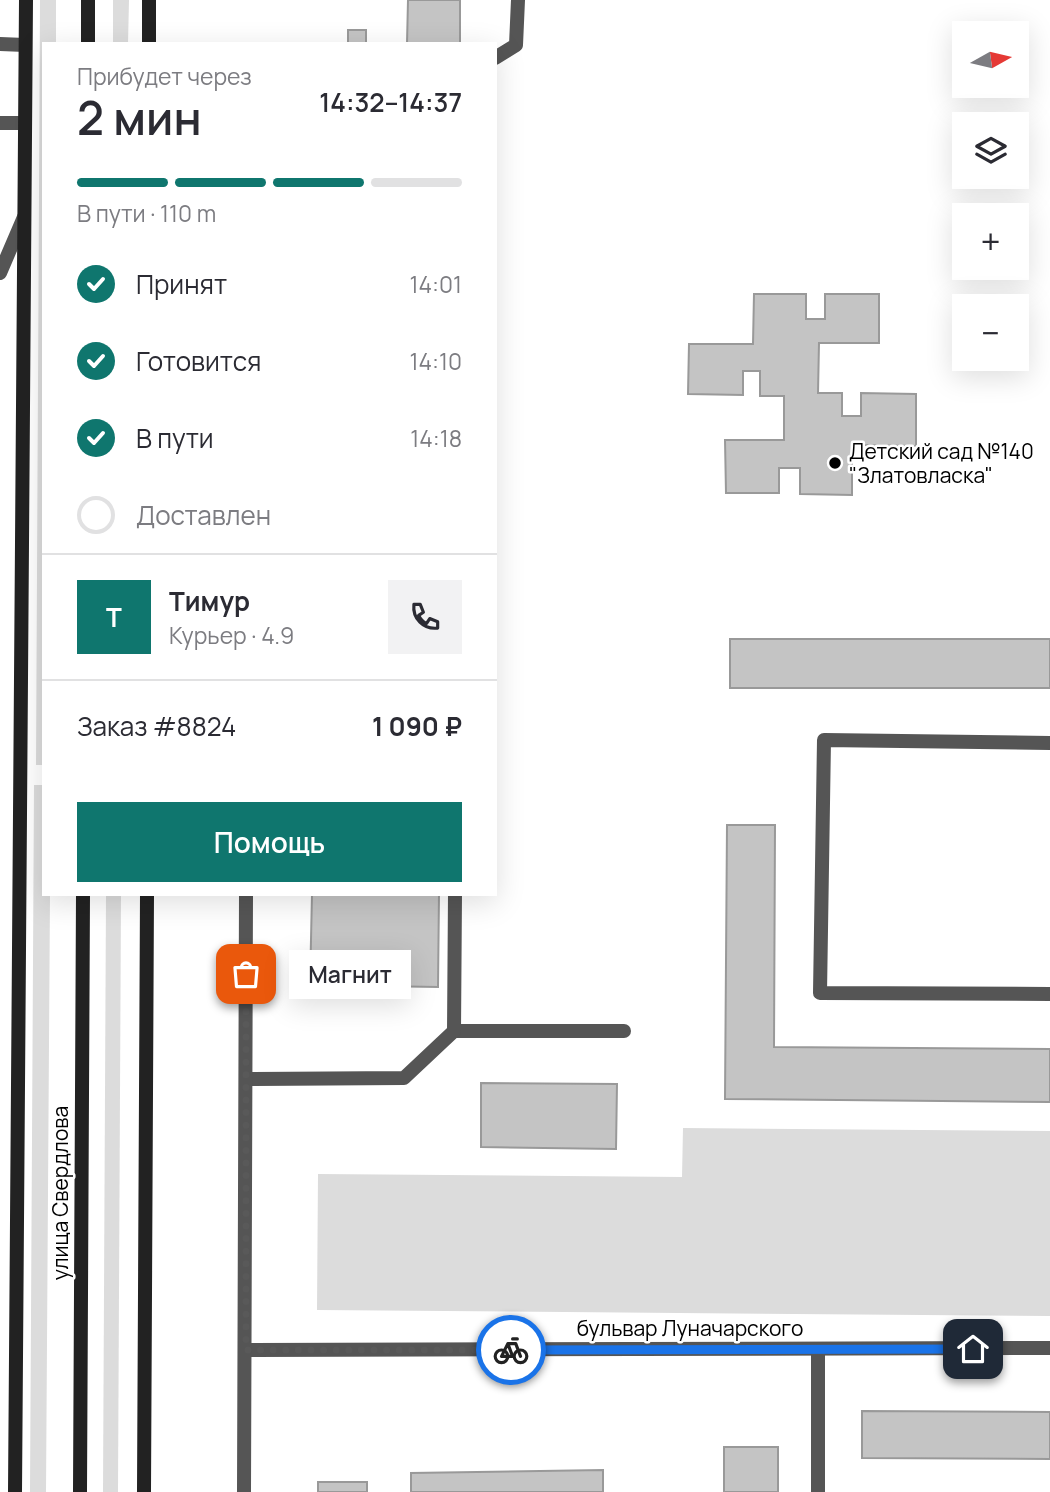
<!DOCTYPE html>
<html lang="ru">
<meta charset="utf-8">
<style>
:root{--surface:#fff;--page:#f2f2f3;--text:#2b2b33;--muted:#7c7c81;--line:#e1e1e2;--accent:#0f766e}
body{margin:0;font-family:Manrope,sans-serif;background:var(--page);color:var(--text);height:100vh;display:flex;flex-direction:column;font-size:26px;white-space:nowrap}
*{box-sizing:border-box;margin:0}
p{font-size:23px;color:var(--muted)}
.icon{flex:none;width:38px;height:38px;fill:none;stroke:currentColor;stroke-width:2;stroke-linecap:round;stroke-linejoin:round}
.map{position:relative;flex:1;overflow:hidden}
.sheet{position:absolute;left:42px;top:42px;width:455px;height:854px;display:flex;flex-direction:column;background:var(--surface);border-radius:0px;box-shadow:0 7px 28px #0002}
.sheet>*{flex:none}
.needle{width:46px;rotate:82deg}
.fabs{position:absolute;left:952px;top:21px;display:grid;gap:14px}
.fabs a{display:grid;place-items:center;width:77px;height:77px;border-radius:0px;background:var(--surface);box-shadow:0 7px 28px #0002;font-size:35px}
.pin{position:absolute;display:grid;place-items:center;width:60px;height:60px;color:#fff;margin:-30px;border-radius:14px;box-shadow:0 4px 10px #0006}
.courier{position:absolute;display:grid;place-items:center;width:70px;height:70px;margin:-35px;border:5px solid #1a73e8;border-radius:50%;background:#fff;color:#222;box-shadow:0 2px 9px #0007}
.bubble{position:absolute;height:49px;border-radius:0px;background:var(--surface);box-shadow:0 7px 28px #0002;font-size:23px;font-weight:600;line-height:49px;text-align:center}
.headline em{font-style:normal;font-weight:600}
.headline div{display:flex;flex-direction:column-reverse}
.headline{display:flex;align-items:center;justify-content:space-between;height:119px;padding:0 35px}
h1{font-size:46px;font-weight:600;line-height:52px}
.bar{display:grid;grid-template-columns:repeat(4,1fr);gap:10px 7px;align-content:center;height:84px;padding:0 35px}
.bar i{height:9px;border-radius:5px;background:var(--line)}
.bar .selected{background:var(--accent)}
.bar p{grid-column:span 4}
.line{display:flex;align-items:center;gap:18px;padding:0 35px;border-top:2px solid var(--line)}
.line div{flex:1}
.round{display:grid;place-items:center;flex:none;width:74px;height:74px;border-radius:0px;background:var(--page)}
ol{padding:0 35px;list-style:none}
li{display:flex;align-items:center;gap:21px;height:77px}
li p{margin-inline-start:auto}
li .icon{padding:7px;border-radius:50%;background:var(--accent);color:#fff;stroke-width:4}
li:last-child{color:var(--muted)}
li i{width:38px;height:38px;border:4px solid var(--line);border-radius:50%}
.action{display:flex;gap:14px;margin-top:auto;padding:14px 35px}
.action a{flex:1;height:80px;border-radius:0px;background:var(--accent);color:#fff;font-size:28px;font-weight:600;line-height:80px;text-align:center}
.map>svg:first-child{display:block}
</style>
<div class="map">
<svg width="1050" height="1492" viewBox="0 0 1050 1492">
<rect width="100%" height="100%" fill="#fff"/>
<!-- green -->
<g fill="#dcdcdc">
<path d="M40,0H56V44H44V765H36Z"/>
<path d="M113,0H129L128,44H113Z"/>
<path d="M34,785H44V894H50L46,1492H30Z"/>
<path d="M106,894H121L118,1492H103Z"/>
<path d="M683,1128L1050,1131V1316L317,1310L318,1174L682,1177Z"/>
</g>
<!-- building -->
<g fill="#c4c4c4" stroke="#999" stroke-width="2">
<path d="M408,0H460V44H407Z"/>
<rect x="348" y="30" width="18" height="14"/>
<path d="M754,294H806V319H825V294H879V343H819L818,393H842V416H861V393L916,394V446L852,445V495L800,494V468H779V493H726L725,440H784V396H760V371H743V395L688,394L689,344H753Z"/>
<rect x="730" y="639" width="320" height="49"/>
<path d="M727,825H775L774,1047L1050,1049V1102L725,1099Z"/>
<path d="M312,894H439L438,987L310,985Z"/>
<path d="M481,1083L617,1084L616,1149L481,1147Z"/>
<path d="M862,1411L1050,1412V1459L862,1458Z"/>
<rect x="724" y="1447" width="54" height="45"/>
<path d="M603,1470V1492H411V1473Z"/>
<rect x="318" y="1482" width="49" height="10"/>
</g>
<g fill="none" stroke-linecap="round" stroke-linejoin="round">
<!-- lane -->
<g stroke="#555" stroke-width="14">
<path d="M0,44L25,45"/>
<path d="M495,58L516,45L518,0"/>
<path d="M0,123H25"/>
<path d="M1050,743L824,740L820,993L1050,994"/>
<path d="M454,1031H624"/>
<path d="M246,1079L404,1078L454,1031L455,894"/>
<path d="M818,1492V1349"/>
</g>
<!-- street -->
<g stroke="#555" stroke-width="14">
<path d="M0,273L24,217"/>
<path d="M246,1350L1050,1348"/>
<path d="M244,1492L246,894"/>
</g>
<!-- secondary -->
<g stroke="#222" stroke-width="14">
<path d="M149,0V44"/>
<path d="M88,44V0"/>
<path d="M15,1492L26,0"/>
<path d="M80,1492L83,894"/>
<path d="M144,1492L147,894"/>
</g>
</g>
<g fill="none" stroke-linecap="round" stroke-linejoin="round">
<!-- done -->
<path stroke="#595959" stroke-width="7" stroke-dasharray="0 12.6" d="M246,974V1350H511"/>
<!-- route -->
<path stroke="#1a73e8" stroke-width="9" d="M511,1350L973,1349"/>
</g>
<!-- markers -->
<circle fill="#000" stroke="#fff" stroke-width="2.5" cx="835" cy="463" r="7"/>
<g text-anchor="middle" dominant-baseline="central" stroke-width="5" stroke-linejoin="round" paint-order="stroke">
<!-- poi labels -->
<g font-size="21" fill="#000" stroke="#fff" text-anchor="start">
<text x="849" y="451">Детский сад №140<tspan x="849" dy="24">"Златовласка"</tspan></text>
</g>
<!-- street labels -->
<g font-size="21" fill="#000" stroke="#fff">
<text transform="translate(60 1193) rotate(-90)">улица Свердлова</text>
<text x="690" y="1328">бульвар Луначарского</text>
</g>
</g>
</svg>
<div class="fabs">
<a><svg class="needle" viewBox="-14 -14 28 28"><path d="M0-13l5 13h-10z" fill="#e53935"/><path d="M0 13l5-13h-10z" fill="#7c7c81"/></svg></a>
<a><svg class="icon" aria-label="layers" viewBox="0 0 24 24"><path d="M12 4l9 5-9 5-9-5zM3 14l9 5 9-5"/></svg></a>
<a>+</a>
<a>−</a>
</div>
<div class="pin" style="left:246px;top:974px;background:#ea580c"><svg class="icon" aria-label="bag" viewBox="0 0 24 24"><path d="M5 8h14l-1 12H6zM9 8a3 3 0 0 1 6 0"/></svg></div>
<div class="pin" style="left:973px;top:1349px;background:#1f2937"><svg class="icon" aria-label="home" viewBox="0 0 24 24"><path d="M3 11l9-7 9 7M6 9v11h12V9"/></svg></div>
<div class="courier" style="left:511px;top:1350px"><svg class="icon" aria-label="bike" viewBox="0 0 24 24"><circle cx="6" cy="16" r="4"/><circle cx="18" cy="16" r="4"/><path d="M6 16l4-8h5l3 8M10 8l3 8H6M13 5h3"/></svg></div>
<div class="bubble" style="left:289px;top:950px;width:122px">Магнит</div>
<section class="sheet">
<div class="headline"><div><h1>2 мин</h1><p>Прибудет через</p></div><em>14:32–14:37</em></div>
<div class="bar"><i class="selected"></i><i class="selected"></i><i class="selected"></i><i></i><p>В пути · 110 m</p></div>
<ol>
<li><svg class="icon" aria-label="check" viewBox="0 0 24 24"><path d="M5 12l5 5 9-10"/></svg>Принят<p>14:01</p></li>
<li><svg class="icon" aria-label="check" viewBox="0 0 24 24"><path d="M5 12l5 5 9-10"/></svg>Готовится<p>14:10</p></li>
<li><svg class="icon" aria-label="check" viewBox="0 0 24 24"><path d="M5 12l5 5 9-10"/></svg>В пути<p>14:18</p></li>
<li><i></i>Доставлен</li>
</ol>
<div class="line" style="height:126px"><b class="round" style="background:var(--accent);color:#fff">Т</b><div><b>Тимур</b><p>Курьер · 4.9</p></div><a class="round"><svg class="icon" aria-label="phone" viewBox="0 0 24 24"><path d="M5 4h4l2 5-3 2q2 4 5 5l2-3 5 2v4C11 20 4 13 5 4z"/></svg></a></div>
<div class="line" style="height:91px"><div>Заказ #8824</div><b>1 090 ₽</b></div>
<div class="action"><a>Помощь</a></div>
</section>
</div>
